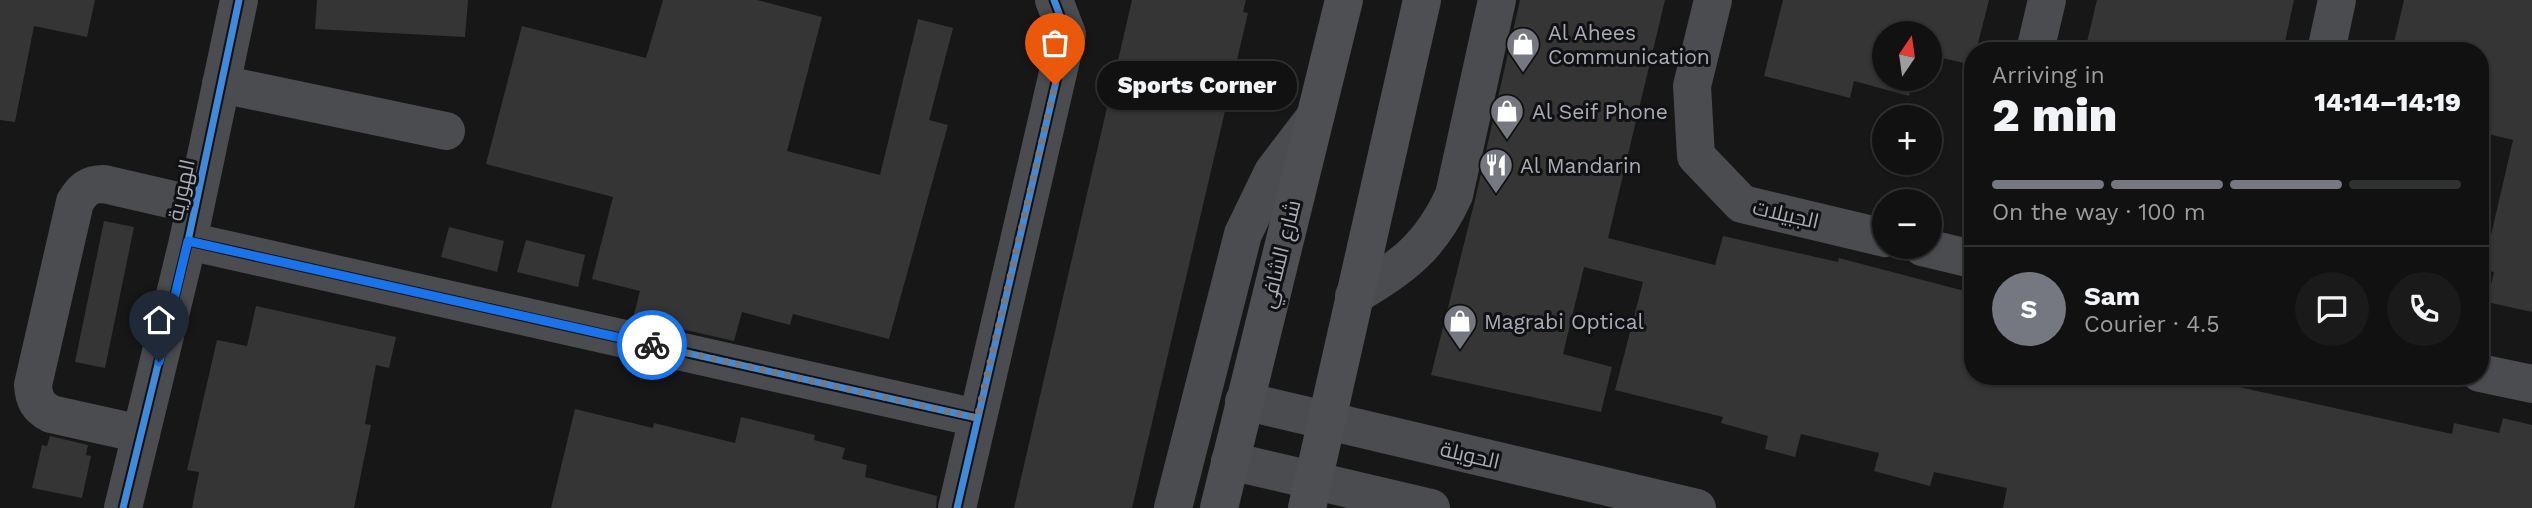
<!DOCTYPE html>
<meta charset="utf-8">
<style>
:root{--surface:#111;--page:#1a1a1a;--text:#f1f3f6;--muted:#9c9d9f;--line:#303131;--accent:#757880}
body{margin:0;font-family:"Work Sans",Cairo,sans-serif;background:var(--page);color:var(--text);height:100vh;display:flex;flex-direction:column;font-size:26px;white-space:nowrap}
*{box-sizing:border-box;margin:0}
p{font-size:23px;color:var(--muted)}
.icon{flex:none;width:38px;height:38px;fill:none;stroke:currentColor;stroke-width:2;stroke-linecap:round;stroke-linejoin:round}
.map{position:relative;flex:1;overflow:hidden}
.drawer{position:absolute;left:1964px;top:42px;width:525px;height:343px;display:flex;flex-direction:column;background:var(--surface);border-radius:28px;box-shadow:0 2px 5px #0004,0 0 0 2px var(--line)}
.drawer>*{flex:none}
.needle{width:46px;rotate:13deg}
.buttons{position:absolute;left:1872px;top:21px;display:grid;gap:14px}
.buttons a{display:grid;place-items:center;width:70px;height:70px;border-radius:50%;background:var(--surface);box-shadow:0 2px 5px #0004,0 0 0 2px var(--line);font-size:35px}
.pin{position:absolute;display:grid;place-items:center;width:60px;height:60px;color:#fff;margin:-72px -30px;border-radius:50% 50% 50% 0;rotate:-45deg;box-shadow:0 0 7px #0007}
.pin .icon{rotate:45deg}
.courier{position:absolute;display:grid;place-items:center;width:70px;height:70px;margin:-35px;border:5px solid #1a73e8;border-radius:50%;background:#fff;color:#222;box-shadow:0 2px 9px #0007}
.bubble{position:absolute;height:49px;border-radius:24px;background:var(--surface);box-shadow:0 2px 5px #0004,0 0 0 2px var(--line);font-size:23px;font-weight:800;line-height:49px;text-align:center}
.summary em{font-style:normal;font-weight:800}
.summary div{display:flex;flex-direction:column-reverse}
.summary{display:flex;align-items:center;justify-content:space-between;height:119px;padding:0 28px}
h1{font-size:46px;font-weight:800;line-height:52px}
.bar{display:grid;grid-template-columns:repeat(4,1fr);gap:10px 7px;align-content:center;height:84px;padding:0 28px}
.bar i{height:9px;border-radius:5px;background:var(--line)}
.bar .selected{background:var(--accent)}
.bar p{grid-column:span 4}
.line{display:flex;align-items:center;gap:18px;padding:0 28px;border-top:2px solid var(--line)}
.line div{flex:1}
.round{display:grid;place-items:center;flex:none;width:74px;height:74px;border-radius:37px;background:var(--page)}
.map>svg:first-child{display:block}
</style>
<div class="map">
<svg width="2532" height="508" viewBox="0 0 2532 508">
<rect width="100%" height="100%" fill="#171717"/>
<!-- building -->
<g fill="#353536">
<path d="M0,0H95L87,37L34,26L15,122L0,120Z"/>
<path d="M317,0H468L465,37L315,29Z"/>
<path d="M663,0H757L822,17L787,151L880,175L918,19L953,28L929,120L948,125L889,339L793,314L790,325L742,312L734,341L633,318L640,291L592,279L613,197L486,164L522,26L646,58Z"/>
<path d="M1132,0H1246L1243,12L1248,13L1132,508H1014Z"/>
<path d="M1520,0H1665L1608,238L1715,265L1723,236L1838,262L1839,258L1972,293V376H2242L2239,387L2452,434L2454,423L2499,433L2503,418L2532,425V508H2003L2007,488L1934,472L1930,486L1874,471L1879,453L1801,434L1795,457L1765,449L1768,436L1721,423L1723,417L1615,390L1643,282L1584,267L1563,354L1612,367L1601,412L1431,375L1475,200Z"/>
<path d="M1783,0H1989L1976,51H1972V65L1930,55V33H1885V79H1913L1909,96L1854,81L1850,98L1764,76Z"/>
<path d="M2097,0H2294L2283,51H2106L2086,46Z"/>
<path d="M2404,0H2532V312L2487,302L2494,272L2483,270L2513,140L2480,132L2490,81L2480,78V51H2392Z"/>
<path d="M104,221L134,227L105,368L75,362Z"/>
<path d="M449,227L504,241L497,272L441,257Z"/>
<path d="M526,240L585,255L578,287L517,272Z"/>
<path d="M256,306L396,337L389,368L376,365L365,424L371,425L354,508H192L199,472L187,470L217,340L247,346Z"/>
<path d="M575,409L653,428L654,423L735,443L741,417L815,435L814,440L845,448L842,459L867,465L865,477L937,496L936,508H551Z"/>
<path d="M50,436L88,445L86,455L91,456L82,498L32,488L42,445L47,446Z"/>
</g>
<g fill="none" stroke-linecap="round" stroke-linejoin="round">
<!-- minor -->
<g stroke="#4b4c50" stroke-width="38">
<path d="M1713,0L1692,86L1696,156L1742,204L1885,238"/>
<path d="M2035,51L2047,0"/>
<path d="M2326,51L2337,0"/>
<path d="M221,84L446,131"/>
<path d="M188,241L977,418"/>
<path d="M1922,247L1972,259"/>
<path d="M1354,296C1402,267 1430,248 1454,195L1497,0"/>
<path d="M2480,373L2532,384"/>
<path d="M1244,401L1697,508"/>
<path d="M141,434L51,414C38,407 34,400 33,385L75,202C83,189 89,184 104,184L195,205"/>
<path d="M1230,461L1431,508"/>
<path d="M123,508L188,241L239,0"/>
<path d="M957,508L1067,34L1054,0"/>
<path d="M1173,508L1243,234L1273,172L1315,117"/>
</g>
<!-- major -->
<g stroke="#4d4f52" stroke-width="38">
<path d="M1219,508L1344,0"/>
<path d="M1307,508L1422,0"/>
</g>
<!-- cycleway casing -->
<g stroke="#111113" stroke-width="11">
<g id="cycleway">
<path d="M188,241L977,418"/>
<path d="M123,508L188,241L239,0"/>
<path d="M957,508L1067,34L1054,0"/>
</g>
</g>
<!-- cycleway -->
<use href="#cycleway" stroke="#408adc" stroke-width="7"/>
</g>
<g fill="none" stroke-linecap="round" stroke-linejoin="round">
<!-- done -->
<path stroke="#757880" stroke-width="7" stroke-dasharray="0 12.6" d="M652,345L977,418L1055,85"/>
<!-- route -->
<path stroke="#1a73e8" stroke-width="9" d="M159,362L188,241L652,345"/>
</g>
<!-- icons -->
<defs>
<g id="shop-pin" transform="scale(1.75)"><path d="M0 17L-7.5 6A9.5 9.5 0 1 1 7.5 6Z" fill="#757880" stroke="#111113"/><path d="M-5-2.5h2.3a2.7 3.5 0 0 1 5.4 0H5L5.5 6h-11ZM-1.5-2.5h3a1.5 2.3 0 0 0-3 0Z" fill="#fff"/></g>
<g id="restaurant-pin" transform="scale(1.75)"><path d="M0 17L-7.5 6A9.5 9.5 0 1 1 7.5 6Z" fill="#757880" stroke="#111113"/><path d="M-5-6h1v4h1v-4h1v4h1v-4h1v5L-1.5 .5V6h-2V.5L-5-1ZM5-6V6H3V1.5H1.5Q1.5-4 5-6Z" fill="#fff"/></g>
</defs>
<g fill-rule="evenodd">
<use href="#shop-pin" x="1523" y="44"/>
<use href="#shop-pin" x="1507" y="111"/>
<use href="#restaurant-pin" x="1496" y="165"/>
<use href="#shop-pin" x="1460" y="321"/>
</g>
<g text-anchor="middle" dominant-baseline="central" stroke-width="6" stroke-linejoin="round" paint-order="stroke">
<!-- poi labels -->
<g font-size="21" fill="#a8adb8" stroke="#111113" text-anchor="start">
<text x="1548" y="32">Al Ahees<tspan x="1548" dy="24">Communication</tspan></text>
<text x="1532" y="111">Al Seif Phone</text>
<text x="1520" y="165">Al Mandarin</text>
<text x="1484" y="321">Magrabi Optical</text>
</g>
<!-- street labels -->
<g font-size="21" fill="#a8adb8" stroke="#111113">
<text transform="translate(181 190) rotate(-78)">الهورية</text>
<text transform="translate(1786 214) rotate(13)">الجبيلات</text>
<text transform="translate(1280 254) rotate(-76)">شارع الشافي</text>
<text transform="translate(1470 455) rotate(13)">الحويلة</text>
</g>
</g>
</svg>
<div class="buttons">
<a><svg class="needle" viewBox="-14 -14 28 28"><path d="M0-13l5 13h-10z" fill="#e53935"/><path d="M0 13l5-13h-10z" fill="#9c9d9f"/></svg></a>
<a>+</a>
<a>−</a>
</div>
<div class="pin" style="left:1055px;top:85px;background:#ea580c"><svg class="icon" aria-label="bag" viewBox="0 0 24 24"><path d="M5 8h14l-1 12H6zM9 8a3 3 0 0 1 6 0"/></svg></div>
<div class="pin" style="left:159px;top:362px;background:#1f2937"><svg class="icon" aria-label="home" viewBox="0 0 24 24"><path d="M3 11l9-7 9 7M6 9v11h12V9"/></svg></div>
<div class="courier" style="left:652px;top:345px"><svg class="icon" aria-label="bike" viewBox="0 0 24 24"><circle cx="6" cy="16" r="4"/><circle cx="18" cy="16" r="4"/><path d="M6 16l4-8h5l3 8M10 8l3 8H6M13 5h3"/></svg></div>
<div class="bubble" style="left:1097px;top:61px;width:200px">Sports Corner</div>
<section class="drawer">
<div class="summary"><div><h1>2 min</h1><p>Arriving in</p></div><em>14:14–14:19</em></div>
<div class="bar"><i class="selected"></i><i class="selected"></i><i class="selected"></i><i></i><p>On the way · 100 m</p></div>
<div class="line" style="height:126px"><b class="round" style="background:var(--accent);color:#fff">S</b><div><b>Sam</b><p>Courier · 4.5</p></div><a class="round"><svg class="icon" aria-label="chat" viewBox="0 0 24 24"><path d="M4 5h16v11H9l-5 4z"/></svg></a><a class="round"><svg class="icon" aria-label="phone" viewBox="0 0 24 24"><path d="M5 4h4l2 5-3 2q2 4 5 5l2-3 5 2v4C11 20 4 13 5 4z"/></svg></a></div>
</section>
</div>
